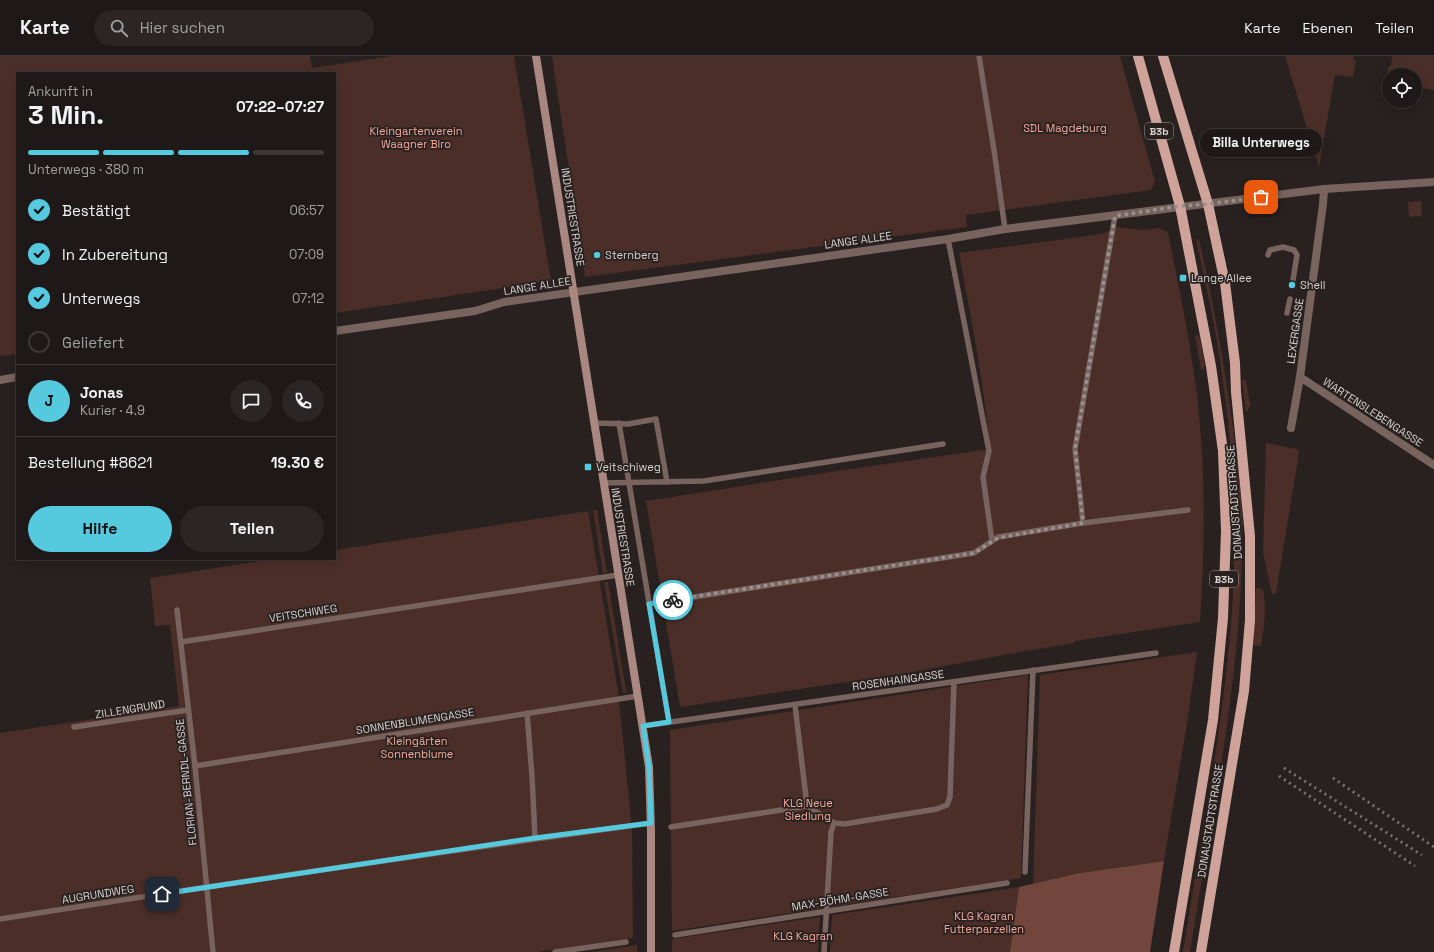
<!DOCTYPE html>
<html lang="de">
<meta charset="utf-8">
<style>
:root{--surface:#1e1918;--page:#2b2625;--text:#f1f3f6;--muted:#a1a0a2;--line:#3c3837;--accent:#55cade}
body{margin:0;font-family:"Space Grotesk",sans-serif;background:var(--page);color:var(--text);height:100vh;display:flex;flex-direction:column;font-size:15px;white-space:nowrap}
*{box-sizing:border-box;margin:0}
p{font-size:13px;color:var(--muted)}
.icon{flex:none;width:22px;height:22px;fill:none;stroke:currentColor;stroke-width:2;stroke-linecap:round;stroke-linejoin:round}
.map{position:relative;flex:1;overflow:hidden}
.panel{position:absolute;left:16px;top:16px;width:320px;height:488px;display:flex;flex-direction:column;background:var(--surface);border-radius:0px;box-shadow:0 2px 10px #0003,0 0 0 1px var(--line)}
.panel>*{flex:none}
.tools{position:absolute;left:1382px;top:12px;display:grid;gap:8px}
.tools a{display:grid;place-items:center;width:40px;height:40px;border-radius:50%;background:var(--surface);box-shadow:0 2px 10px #0003,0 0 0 1px var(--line);font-size:20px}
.pin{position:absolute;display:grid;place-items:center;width:34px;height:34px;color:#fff;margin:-17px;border-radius:8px;box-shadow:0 2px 6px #0006}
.courier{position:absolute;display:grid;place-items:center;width:40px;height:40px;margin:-20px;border:3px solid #55cade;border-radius:50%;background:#fff;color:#222;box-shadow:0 1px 5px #0007}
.bubble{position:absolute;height:28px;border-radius:14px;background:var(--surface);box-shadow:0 2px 10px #0003,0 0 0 1px var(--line);font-size:13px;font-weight:700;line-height:28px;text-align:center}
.headline em{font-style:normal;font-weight:700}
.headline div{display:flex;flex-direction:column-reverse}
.headline{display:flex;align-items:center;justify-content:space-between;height:68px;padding:0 12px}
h1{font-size:26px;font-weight:700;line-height:30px}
.bar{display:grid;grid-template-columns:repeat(4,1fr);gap:6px 4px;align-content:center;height:48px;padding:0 12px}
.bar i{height:5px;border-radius:3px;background:var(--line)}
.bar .active{background:var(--accent)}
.bar p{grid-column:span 4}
.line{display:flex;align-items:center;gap:10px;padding:0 12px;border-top:1px solid var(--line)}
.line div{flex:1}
.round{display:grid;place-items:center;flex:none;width:42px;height:42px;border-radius:21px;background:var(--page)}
ol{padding:0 12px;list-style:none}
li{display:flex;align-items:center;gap:12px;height:44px}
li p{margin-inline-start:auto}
li .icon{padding:4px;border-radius:50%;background:var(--accent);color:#111;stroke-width:4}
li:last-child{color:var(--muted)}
li i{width:22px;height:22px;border:2px solid var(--line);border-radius:50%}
.primary-button{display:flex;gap:8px;margin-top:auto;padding:8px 12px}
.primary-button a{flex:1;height:46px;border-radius:24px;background:var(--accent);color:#111;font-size:16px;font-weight:700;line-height:46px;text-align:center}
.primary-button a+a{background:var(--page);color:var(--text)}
header{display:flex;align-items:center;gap:24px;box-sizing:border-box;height:56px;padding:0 20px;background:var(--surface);border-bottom:1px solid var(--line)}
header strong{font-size:19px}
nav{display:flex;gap:22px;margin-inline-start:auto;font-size:14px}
.search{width:280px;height:36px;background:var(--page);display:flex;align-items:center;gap:10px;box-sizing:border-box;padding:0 14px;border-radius:22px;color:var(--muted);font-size:15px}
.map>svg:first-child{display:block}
</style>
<header>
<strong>Karte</strong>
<div class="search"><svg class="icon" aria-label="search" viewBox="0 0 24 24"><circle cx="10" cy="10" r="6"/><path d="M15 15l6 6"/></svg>Hier suchen</div>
<nav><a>Karte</a><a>Ebenen</a><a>Teilen</a></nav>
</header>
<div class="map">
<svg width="1434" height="896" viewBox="0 0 1434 896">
<rect width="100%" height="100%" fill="#282120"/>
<!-- green -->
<g fill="#4b2e28">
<path d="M0,0H310L312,12L392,0H514L551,225L335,257V17H17V298L0,300Z"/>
<path d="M552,0H1120L1155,126L1151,134L966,159L967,171L585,221Z"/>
<path d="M1285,0H1354L1353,4L1356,5L1353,21L1335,19L1319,111Z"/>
<path d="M1392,0H1434V34L1415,31V19H1389V27L1386,26L1389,10H1391Z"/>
<path d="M1421,145L1422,160L1409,161L1408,146Z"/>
<path d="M1117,171L1145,174L1160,172L1168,177C1179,231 1190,284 1197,339C1206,414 1205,490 1200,566L1075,585V587L1009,598L913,616L680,651L646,445L844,414L990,393C984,327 971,262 959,197L1102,178Z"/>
<path d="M1199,183C1214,248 1225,313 1234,379C1237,405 1241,432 1242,458C1245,606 1213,751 1190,896H1183C1198,798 1218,699 1228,600C1238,512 1236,420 1224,333C1218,283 1207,233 1196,184Z"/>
<path d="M1199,279L1205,310L1204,313H1201L1195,280Z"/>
<path d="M1242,324H1246L1249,343L1251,348L1246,357Z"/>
<path d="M1266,387L1297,393L1299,397L1276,537L1272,538L1263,497Z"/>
<path d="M593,454H597L607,517H603Z"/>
<path d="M588,455L618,635L632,772L633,882L538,896H0V677L179,650L170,569L155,570L150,522L274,503H335V494Z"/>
<path d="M604,526H608L626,635L625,637H623Z"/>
<path d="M1256,532L1263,533C1267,553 1264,571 1261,590L1253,589Z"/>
<path d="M1197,596L1187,668L1164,805L1080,817L1033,828L1040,619Z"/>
<path d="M1028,619L1021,822L672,875L670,674Z"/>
<path d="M1019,831L1010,896H830L832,859Z"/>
<path d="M820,861L818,896H672V883Z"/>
<path d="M637,889V896H590Z"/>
</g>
<!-- forest -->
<path fill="#72453d" d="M1164,805L1150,896H1010L1019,831L1080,817Z"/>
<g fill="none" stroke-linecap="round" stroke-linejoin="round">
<!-- lane -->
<g stroke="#79635f" stroke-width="5.5">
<path d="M979,0L994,94L1005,173"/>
<path d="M948,183L989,395L983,421L992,485"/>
<path d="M1268,199L1270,194L1283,191L1294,194L1297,199L1293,224"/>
<path d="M1287,257L1290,243"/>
<path d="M595,367L628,368L656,363L667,426"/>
<path d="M619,367L669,666"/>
<path d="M604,427L704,425L943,388"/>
<path d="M1083,467L1075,393L1115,160"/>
<path d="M649,548L974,497L998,481L1083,467L1188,454"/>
<path d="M177,554L195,710L213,896"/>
<path d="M181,586L618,519"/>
<path d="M795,649L807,750"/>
<path d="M527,657L532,720L535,782"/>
<path d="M643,670L1156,597"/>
<path d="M74,671L188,654"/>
<path d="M195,710L638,640"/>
<path d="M671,771L807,750L834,767L844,768L937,753L947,749L950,741L954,626"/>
<path d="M1025,816L1033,614"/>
<path d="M0,863C217,829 433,797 651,767"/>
<path d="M675,879L1007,827"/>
<path d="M555,896L626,886"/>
<path d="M824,896L831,776L834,767"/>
</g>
<!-- street -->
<g stroke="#79635f" stroke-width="8">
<path d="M335,275L475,255L504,246L948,183L1005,173L1324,133L1434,126"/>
<path d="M1300,321L1434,409"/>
<path d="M0,324L17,321"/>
<path d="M1291,372L1300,321L1323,148L1324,133"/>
</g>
<!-- secondary -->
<path stroke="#aa8780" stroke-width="8" d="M536,0L649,711L651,775V896"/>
<!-- primary -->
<g stroke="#d0a39a" stroke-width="10">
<path d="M1138,0L1180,150L1211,310L1223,395L1226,475L1223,562L1213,664L1174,896"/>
<path d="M1163,0L1208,148L1225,227L1235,307L1236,336L1250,480V564L1244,635L1201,896"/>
</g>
<!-- rail -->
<g stroke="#787271" stroke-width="3" stroke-dasharray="2 4" stroke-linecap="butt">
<path d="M1284,712L1422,799"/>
<path d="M1279,720L1415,810"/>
<path d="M1333,722L1434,791"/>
</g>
</g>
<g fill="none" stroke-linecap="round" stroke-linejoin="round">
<!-- done -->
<path stroke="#989392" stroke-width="4" stroke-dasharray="0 7.2" d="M673,544L974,497L998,482L1083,467L1075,392L1115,160L1180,150L1208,148L1261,141"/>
<!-- route -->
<path stroke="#55cade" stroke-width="5" d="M162,838L535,782L651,767L649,711L643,670L669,666L649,548L673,544"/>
</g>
<!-- markers -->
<g fill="#55cade" stroke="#282120" stroke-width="1.5">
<circle cx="597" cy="199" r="4"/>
<rect x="1179" y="218" width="8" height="8" rx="2"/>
<circle cx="1292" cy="229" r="4"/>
<rect x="584" y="407" width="8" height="8" rx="2"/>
</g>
<g text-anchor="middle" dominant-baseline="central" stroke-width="3.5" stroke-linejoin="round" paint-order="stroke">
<!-- shield labels -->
<g fill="#282120" stroke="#a19c9a" stroke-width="1">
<rect x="1145" y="67" width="28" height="16" rx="3"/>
<rect x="1210" y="515" width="28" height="16" rx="3"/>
</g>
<g font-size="10" font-weight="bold" fill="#d5d0cf">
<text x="1159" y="75">B3b</text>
<text x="1224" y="523">B3b</text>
</g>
<!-- park labels -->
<g font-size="11" fill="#f5a899" stroke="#282120">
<text x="1065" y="72">SDL Magdeburg</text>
<text x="416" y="75">Kleingartenverein<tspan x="416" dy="13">Waagner Biro</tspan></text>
<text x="417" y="685">Kleingärten<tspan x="417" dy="13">Sonnenblume</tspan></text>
<text x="808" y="747">KLG Neue<tspan x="808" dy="13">Siedlung</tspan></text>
<text x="984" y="860">KLG Kagran<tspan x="984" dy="13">Futterparzellen</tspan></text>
<text x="803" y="880">KLG Kagran</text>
</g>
<!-- street labels -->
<g font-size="11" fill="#d5d0cf" stroke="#282120">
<text transform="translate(573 161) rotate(81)">INDUSTRIESTRASSE</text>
<text transform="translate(858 184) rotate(-8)">LANGE ALLEE</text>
<text transform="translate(537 230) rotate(-9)">LANGE ALLEE</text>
<text transform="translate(1295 275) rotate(-82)">LEXERGASSE</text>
<text transform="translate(1373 356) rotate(33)">WARTENSLEBENGASSE</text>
<text transform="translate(1234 446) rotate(-94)">DONAUSTADTSTRASSE</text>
<text transform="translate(623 481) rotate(81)">INDUSTRIESTRASSE</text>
<text transform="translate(303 557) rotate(-9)">VEITSCHIWEG</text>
<text transform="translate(898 624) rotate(-8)">ROSENHAINGASSE</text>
<text transform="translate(130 653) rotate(-9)">ZILLENGRUND</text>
<text transform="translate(415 665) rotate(-9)">SONNENBLUMENGASSE</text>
<text transform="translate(186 726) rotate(-96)">FLORIAN-BERNDL-GASSE</text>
<text transform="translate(1210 765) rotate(-81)">DONAUSTADTSTRASSE</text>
<text transform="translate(98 838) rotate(-9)">AUGRUNDWEG</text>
<text transform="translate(840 843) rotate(-9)">MAX-BÖHM-GASSE</text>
</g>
<!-- poi labels -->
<g font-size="11" fill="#d5d0cf" stroke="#282120" text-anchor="start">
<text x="605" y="199">Sternberg</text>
<text x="1191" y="222">Lange Allee</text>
<text x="1300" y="229">Shell</text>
<text x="596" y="411">Veitschiweg</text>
</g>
</g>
</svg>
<div class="tools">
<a><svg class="icon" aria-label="locate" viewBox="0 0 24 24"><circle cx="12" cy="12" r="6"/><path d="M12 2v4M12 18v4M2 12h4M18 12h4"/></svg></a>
</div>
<div class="pin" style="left:1261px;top:141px;background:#ea580c"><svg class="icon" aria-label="bag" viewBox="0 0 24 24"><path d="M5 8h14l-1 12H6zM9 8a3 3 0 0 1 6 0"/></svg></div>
<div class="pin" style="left:162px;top:838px;background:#1f2937"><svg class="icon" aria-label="home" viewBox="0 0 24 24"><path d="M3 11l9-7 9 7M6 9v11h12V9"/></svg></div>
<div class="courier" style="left:673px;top:544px"><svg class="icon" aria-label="bike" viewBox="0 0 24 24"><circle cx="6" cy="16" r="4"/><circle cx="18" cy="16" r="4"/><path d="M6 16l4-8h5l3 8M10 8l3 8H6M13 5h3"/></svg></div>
<div class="bubble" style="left:1200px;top:73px;width:122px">Billa Unterwegs</div>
<section class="panel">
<div class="headline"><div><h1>3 Min.</h1><p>Ankunft in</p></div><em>07:22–07:27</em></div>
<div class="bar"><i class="active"></i><i class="active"></i><i class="active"></i><i></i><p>Unterwegs · 380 m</p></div>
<ol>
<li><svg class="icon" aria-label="check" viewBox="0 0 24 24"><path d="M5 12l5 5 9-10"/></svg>Bestätigt<p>06:57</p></li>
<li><svg class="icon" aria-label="check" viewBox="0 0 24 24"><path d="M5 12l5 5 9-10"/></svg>In Zubereitung<p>07:09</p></li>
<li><svg class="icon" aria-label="check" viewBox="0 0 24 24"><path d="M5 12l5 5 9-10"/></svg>Unterwegs<p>07:12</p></li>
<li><i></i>Geliefert</li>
</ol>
<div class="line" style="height:72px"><b class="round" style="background:var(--accent);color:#111">J</b><div><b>Jonas</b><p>Kurier · 4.9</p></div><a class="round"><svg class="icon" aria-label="chat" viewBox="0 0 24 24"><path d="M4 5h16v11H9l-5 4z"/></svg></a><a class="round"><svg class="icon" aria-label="phone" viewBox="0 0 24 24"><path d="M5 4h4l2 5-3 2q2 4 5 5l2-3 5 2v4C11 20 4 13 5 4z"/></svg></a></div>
<div class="line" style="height:52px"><div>Bestellung #8621</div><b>19.30 €</b></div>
<div class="primary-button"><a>Hilfe</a><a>Teilen</a></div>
</section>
</div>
